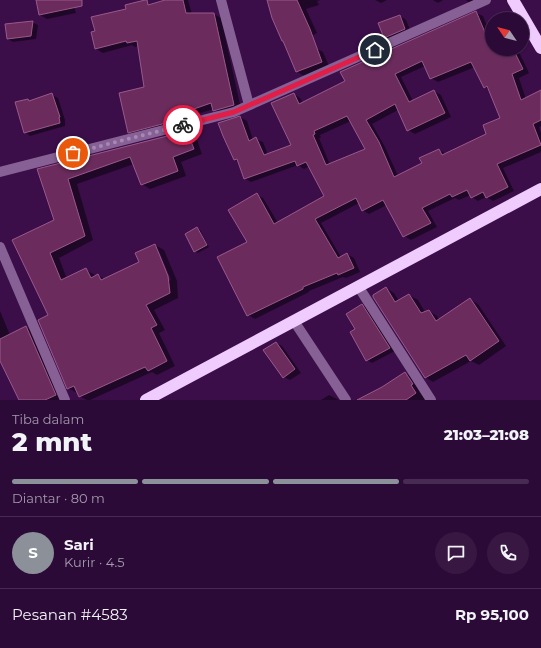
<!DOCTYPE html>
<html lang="id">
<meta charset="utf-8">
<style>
:root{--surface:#2c0a38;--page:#381843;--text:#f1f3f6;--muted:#a69aae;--line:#482b53;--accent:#8c9099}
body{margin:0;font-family:Montserrat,sans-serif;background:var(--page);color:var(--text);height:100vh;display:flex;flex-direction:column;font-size:15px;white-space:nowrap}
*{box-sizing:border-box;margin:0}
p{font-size:13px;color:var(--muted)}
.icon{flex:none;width:22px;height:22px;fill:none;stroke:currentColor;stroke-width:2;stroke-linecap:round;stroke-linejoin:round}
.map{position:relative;height:400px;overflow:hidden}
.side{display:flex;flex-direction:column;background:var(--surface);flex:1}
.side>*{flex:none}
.needle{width:26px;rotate:305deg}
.buttons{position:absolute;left:485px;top:12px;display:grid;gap:8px}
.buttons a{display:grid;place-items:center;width:44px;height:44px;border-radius:50%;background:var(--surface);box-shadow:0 1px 3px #0004,0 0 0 1px var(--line);font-size:20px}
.pin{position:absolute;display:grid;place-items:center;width:34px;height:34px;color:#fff;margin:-17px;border:2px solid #fff;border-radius:50%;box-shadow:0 1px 4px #0007}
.courier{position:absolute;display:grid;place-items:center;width:40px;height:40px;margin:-20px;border:3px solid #e11d48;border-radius:50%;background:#fff;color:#222;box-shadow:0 1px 5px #0007}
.summary em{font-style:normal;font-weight:800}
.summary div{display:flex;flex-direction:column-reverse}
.summary{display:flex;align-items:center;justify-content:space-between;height:68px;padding:0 12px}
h1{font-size:26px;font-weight:800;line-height:30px}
.bar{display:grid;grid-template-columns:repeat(4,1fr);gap:6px 4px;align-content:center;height:48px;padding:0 12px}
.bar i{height:5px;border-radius:3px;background:var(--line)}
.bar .active{background:var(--accent)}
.bar p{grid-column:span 4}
.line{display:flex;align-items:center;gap:10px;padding:0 12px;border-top:1px solid var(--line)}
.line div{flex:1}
.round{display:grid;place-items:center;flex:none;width:42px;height:42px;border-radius:21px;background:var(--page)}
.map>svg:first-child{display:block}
</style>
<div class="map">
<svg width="541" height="400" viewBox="0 0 541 400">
<rect width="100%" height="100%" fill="#3b0e4a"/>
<!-- shadow -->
<g fill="#0007" fill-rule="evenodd">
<path d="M37,0H72L76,13L47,19L40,15Z"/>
<path d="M166,0H188L192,14H214L221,18L241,109L221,114L214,109L194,115L195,121L136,136L129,132L145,88L139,46L135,47L132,45L103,53L96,49V31L93,18Z"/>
<path d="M267,0H321L317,1L319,5L306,9L317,33L307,39L316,48L323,52L329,66L304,76L296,71Z"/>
<path d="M375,0H387L381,3Z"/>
<path d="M433,0H443L438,3Z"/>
<path d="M466,0H482L472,5Z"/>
<path d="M476,13L483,16L492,39V49H514L519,52L529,73L519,78L526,99L541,93V126L539,127L541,133V152L503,168L514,191L493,201L486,197L478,201L472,197L471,195L459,200L455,198L428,211L437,227L411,240L404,236L387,205L369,214L362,210L359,203L321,223L341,257L347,254L354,258L360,272L346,278L343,277L309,291V292L255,319L248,315V243L257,195L263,198L278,223L326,196L310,166L304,169L298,165L251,182L244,178L238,161L235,160L224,136L240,117L247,121L253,140L256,139L263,142L268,155L293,146L294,94L300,98L303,103ZM425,66L431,78L438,82L475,67L484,87L490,90L501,118L488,135L446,154L439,150L423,163L398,176L385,147L372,124L398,110L408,130L415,134L451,117L441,95L434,91L413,101L401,77ZM351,121L366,149L330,165L319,138H321L320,135Z"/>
<path d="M400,16L406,20L411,32L390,41L384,38Z"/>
<path d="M32,22L38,25L36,39L13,42L8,39Z"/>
<path d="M52,95L58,98L65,120V126L30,136L25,132L28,100L31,102Z"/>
<path d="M187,132L196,137L202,154L181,162L186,176L150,189L142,184L134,164L77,184L93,240L59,258L67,279L86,270L95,275L96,276L98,275L105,279L140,263L155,245L164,250L177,281L178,298L154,310L165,330L159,333L175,366L157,375L152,372L90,400H87L79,396L78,393H77L68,388L49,316L14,240L55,221L38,170ZM157,251H159L171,280L169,281Z"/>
<path d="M197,228L200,230L209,247L198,253L195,251Z"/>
<path d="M386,288L394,293L399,301L409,295L418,300L425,312L429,311L437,316L439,320L470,299L478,304L506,346L479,365L471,361L433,382L425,377Z"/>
<path d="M362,305L367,308L395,351L372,363L367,360L357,330Z"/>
<path d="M0,311L10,335L26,327L34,332L61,400H20L0,358Z"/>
<path d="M276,343L282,346L301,373L290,380L284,377Z"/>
<path d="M405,373L415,379L429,400H361Z"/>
<path d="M329,395L339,400H321Z"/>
</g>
<!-- building -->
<g fill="#6b2c5d" stroke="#9a588a" fill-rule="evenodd">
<path d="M36,0H82V6L39,15Z"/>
<path d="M145,0H147L148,5L165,0H183L186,13H214L234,105L213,111L211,103L188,111L189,117L128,133L119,93L144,87L137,41L127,43L126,41L95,49L91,32L95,31L91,17L126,9L125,5Z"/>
<path d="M267,0H297L310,29L322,62L296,72L283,41H282L272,18Z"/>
<path d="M476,11L492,49H513L523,69L512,74L521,100L541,90V120L533,124L541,145L497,164L508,187L486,198L483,192L471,198L467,190L452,197L450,194L422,208L431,223L403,237L383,200L362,211L356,198L315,219L338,258L347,253L354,268L338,275L337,273L303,287V289L247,316L217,257L247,242L228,210L257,193L274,224L324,196L306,162L297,166L295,161L244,179L237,159L234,160L223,136L218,123L240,116L249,141L256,137L264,155L291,145L271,103L294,93L299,104L345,81L340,72ZM422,61L430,79L471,62L484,88L487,86L500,118L483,125L486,134L442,155L439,149L419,158L422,163L394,177L379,142L366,120L395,104L407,131L445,113L434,90L409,102L395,74ZM347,116L365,149L326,165L313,135L315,134L314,131Z"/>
<path d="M400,15L405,29L384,38L378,23Z"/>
<path d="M33,21L31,36L7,39L5,24Z"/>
<path d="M52,93L60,117H59L60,123L24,133L15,102L28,99L29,101Z"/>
<path d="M187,131L194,149L173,157L178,171L141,185L130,157L68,179L85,236L50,253L61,280L86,268L91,278L98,274L101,280L139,262L135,253L155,244L168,276L170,293L146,305L157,325L151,328L167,361L148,371L145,367L79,397L74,386L67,389L38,320L48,315L12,240L54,220L37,169Z"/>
<path d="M197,227L207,245L194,252L185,234Z"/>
<path d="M386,287L395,302L409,294L421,313L429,310L436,321L470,298L499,341L470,361L466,355L425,378L373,297V295Z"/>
<path d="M362,304L390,348L366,361L350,332L355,329L346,314Z"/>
<path d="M26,326L56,395L45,400H19L0,361V339Z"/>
<path d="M276,342L295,369L283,378L263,350Z"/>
<path d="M405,372L413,384L411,385L416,393L406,400H357L382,387Z"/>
</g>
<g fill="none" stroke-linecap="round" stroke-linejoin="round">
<!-- minor -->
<g stroke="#876195" stroke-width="10">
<path d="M221,0L249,105"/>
<path d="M0,172L234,112L486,0"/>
<path d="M0,247L65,400"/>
<path d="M358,286L431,400"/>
<path d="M294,321L346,400"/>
</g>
<!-- highway -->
<g stroke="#f0cbfe" stroke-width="12">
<path d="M513,0L541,48"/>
<path d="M146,400L541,189"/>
</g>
</g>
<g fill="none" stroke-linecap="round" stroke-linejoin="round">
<!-- done -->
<path stroke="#a787b3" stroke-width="4" stroke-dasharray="0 7.2" d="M73,153L183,125"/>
<!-- route -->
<path stroke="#e11d48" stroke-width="5" d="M183,125L234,112L375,50"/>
</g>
</svg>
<div class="buttons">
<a><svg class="needle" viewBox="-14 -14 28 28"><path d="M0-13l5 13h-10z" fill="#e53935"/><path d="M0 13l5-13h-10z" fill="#a69aae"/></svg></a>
</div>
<div class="pin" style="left:73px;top:153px;background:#ea580c"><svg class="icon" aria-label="bag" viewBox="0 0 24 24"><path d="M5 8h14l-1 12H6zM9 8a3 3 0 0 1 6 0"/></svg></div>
<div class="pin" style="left:375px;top:50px;background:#1f2937"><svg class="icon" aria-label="home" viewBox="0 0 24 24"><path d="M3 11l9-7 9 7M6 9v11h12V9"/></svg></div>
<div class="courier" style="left:183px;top:125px"><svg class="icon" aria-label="bike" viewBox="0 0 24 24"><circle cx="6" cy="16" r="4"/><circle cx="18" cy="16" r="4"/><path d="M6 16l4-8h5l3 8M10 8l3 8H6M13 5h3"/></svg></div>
</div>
<section class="side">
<div class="summary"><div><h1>2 mnt</h1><p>Tiba dalam</p></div><em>21:03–21:08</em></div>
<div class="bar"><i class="active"></i><i class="active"></i><i class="active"></i><i></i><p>Diantar · 80 m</p></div>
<div class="line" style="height:72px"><b class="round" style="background:var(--accent);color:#fff">S</b><div><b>Sari</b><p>Kurir · 4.5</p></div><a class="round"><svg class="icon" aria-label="chat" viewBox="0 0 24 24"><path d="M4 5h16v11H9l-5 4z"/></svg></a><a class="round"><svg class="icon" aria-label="phone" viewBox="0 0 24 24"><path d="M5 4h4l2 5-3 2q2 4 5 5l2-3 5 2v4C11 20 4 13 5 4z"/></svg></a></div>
<div class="line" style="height:52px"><div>Pesanan #4583</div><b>Rp 95,100</b></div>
</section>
